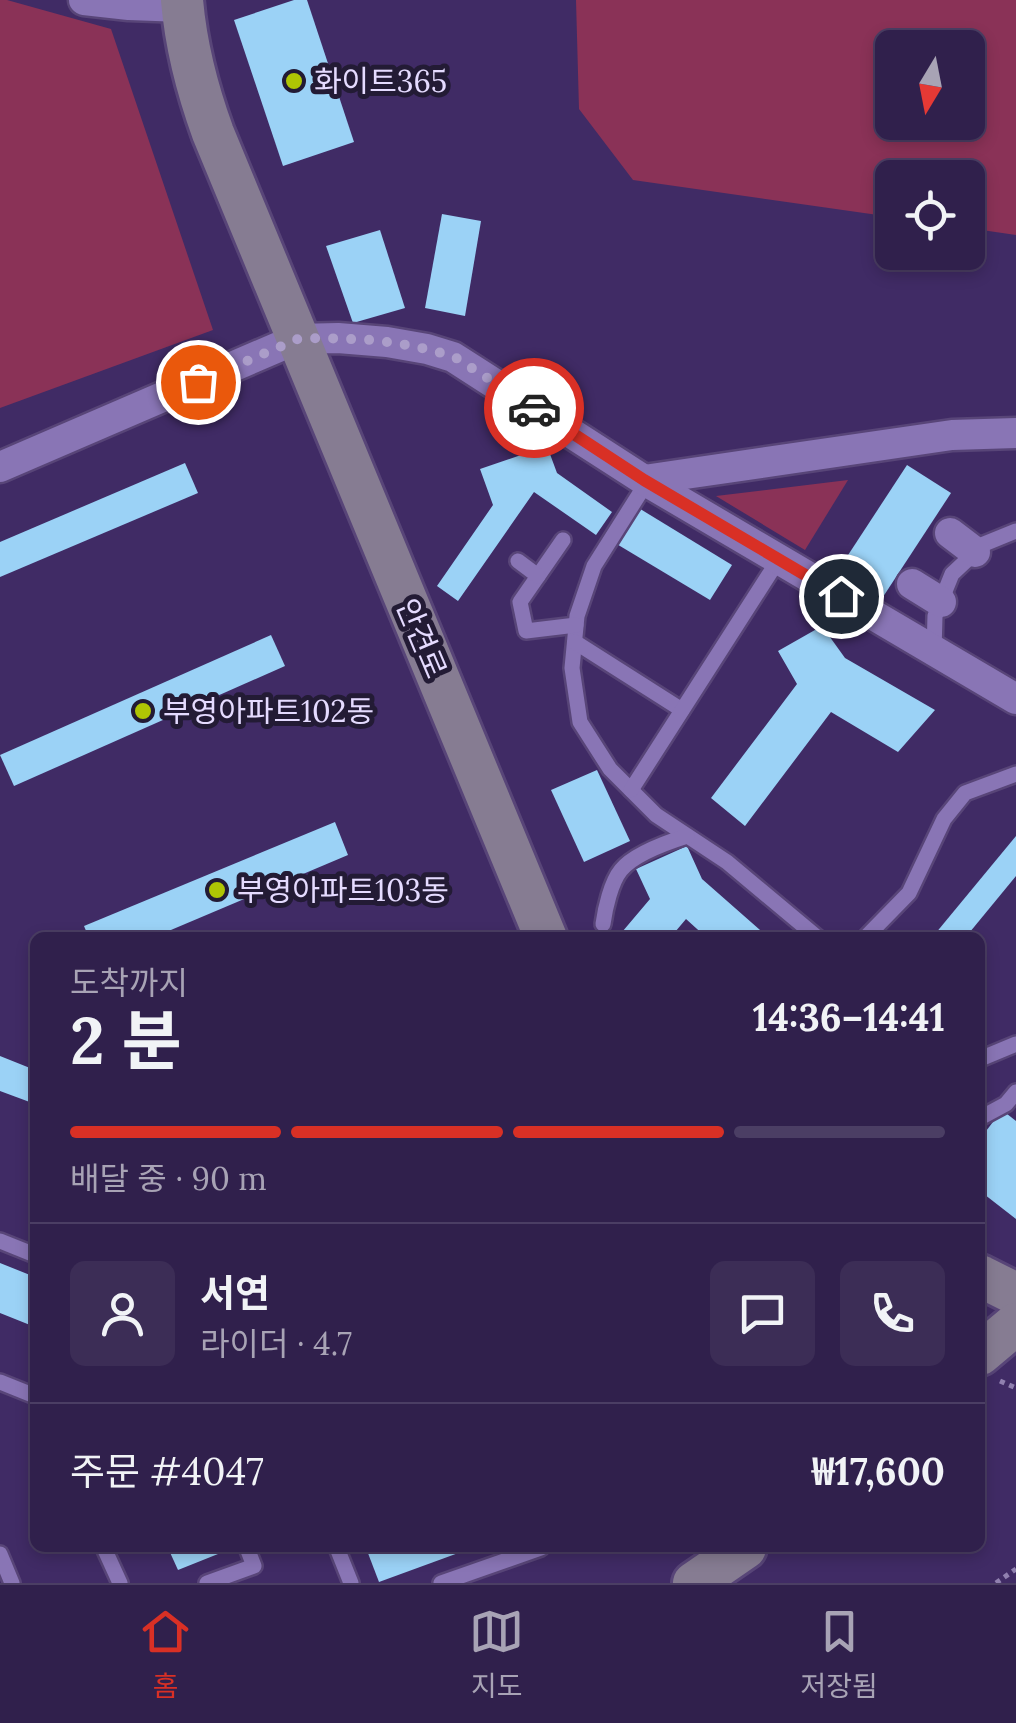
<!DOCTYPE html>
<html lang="ko">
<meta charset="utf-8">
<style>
:root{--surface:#30204c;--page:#3c2d56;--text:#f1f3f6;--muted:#a8a3b5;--line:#4b3e64;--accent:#d93025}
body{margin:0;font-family:Lora,"Noto Sans KR",serif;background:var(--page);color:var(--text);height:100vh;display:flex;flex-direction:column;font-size:38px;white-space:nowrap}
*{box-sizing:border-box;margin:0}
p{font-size:32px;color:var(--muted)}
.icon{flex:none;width:55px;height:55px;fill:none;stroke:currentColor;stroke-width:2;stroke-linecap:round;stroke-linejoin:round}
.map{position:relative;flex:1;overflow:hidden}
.panel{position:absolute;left:30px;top:932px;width:955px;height:620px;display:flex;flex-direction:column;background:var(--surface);border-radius:15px;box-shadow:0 5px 15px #0003,0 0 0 2px var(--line)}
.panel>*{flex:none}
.needle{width:65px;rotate:190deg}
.buttons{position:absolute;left:875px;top:30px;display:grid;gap:20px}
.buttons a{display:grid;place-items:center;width:110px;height:110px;border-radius:15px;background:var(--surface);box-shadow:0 5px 15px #0003,0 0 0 2px var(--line);font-size:50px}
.pin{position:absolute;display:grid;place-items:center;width:85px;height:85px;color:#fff;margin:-42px;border:5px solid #fff;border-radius:50%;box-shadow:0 2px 10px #0007}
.courier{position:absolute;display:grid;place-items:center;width:100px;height:100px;margin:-50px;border:8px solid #d93025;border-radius:50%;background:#fff;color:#222;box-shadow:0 2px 12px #0007}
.summary em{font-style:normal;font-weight:700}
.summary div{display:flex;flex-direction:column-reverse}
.summary{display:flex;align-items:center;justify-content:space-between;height:170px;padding:0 40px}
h1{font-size:65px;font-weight:700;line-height:75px}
.bar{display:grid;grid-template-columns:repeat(4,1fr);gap:15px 10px;align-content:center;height:120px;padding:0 40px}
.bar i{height:12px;border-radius:8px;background:var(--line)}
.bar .current{background:var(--accent)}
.bar p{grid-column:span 4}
.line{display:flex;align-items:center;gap:25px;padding:0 40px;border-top:2px solid var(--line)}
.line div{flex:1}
.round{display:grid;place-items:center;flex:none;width:105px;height:105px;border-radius:15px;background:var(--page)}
.tab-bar{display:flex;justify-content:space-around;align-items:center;height:140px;border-top:2px solid var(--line);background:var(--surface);font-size:28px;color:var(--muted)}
.tab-bar a{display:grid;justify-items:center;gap:5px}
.tab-bar .current{color:var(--accent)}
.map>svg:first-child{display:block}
</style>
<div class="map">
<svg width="1016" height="1583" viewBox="0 0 1016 1583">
<rect width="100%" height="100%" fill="#402b65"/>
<!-- green -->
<g fill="#8a3257" fill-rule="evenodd">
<path d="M0,0H7L111,29L213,330L0,408Z"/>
<path d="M576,0H1016V235L968,228V178H892V217L633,180L579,109ZM892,48H968V122H892Z"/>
<path d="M848,480L805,550L716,496Z"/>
</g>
<!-- building -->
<g fill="#9bd2f6">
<path d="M294,0H307L354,142L283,166L234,20Z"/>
<path d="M442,214L481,221L465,316L425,308Z"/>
<path d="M380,230L405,308L353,323L326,246Z"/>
<path d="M547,446L557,473L612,512L596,535L534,492L458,601L437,586L493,505L480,469Z"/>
<path d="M185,463L198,493L0,577V542Z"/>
<path d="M907,465L951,493L879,603L835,575Z"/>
<path d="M637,507L732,565L710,600L615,543Z"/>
<path d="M822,626L845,658L935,710L898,752L831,712L745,826L711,798L797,684L778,651Z"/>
<path d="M271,635L285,666L14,786L0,755Z"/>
<path d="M597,770L630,841L584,862L551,790Z"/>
<path d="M335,822L348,855L152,938H89L84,926Z"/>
<path d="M1016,836V876L965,938H940L935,934Z"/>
<path d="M687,846L702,879L769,938H707L686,919L670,938H617L650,899L636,869Z"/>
<path d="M0,1056L35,1070V1104L0,1091Z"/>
<path d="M1002,1110L1016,1121V1219L980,1191V1139Z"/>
<path d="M0,1263L35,1277V1327L0,1313Z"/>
<path d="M168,1548H215L218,1554L178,1570Z"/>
<path d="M366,1548H472L379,1582Z"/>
</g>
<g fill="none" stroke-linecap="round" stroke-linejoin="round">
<!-- lane casing -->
<g stroke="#584578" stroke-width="20">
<g id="lane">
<path d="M644,480L640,493L594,566L577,616L572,668L580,722L610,769L656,815L727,862L818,938"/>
<path d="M563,540L520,602L526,631L576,625"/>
<path d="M518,561L538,576"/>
<path d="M575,642L682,710"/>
<path d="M934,651L935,616L952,574L984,544L1016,531"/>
<path d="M631,790L779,559"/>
<path d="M603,924C605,909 611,882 621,870C634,854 668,842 687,836"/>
<path d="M865,938L909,893L944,819L965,793L1016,774"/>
<path d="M980,1059L1016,1044"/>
<path d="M980,1118L1006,1104L1016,1092"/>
<path d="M0,1241L35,1255"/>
<path d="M0,1382L35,1396"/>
<path d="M104,1548L120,1583"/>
<path d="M337,1548L351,1583"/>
<path d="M0,1554L12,1583"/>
<path d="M207,1583L254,1566L247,1548"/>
<path d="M441,1583L541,1548"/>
</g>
</g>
<!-- street casing -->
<g stroke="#584578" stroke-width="35">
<g id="street">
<path d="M84,0L129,5L183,7"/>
<path d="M0,467L297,339L338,338L387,342L427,349L453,357L644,480L1016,699"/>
<path d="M644,480L952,435L1016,433"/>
<path d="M950,533L975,552"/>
<path d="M912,584L941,602"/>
</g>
</g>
<!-- secondary casing -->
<g stroke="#584578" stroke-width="48">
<g id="secondary">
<path d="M182,0C186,47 197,89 213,133L546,938"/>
<path d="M980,1276L1016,1294"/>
<path d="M980,1354L1016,1324"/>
<path d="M694,1583L745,1548"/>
</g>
</g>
<!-- path -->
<g stroke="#9080af" stroke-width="5" stroke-dasharray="5 5" stroke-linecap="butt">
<path d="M1000,1381L1016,1388"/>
<path d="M996,1583L1016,1569"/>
</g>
<!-- lane -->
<use href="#lane" stroke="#8975b5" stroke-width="15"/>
<!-- street -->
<use href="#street" stroke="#8975b5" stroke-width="30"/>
<!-- secondary -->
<use href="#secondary" stroke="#867c92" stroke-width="42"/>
</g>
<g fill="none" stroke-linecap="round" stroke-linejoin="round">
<!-- done -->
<path stroke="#ab9dc9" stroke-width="10" stroke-dasharray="0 18" d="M198,382L298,339L323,338L373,340L414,346L453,356L534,408"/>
<!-- route -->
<path stroke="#d93025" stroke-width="12" d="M534,408L644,480L841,596"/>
</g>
<!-- markers -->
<g fill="#afc504" stroke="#231b35" stroke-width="4">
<circle cx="294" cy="81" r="10"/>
<circle cx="143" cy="711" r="10"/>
<circle cx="217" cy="890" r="10"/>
</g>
<g text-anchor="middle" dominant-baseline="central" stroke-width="10" stroke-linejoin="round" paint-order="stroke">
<!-- poi labels -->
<g font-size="30" fill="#e5dbff" stroke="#231b35" text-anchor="start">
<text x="314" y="81">화이트365</text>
<text x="163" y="711">부영아파트102동</text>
<text x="237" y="890">부영아파트103동</text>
</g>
<!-- street labels -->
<g font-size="30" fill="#e5dbff" stroke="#231b35">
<text transform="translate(422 638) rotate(67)">안견로</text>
</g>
</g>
</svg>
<div class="buttons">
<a><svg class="needle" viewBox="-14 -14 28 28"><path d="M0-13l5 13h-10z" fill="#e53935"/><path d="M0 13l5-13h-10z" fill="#a8a3b5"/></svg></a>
<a><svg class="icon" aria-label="locate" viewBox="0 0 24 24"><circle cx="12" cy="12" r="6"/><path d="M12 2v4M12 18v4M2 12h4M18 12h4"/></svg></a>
</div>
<div class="pin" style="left:198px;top:382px;background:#ea580c"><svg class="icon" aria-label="bag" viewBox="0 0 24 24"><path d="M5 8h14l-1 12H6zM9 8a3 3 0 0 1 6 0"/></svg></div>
<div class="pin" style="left:841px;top:596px;background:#1f2937"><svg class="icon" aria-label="home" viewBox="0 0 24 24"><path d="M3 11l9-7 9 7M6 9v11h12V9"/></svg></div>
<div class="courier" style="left:534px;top:408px"><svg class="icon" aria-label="car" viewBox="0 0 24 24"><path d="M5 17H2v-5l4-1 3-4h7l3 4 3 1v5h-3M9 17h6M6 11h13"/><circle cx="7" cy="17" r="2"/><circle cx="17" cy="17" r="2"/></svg></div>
<section class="panel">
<div class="summary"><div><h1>2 분</h1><p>도착까지</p></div><em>14:36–14:41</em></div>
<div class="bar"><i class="current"></i><i class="current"></i><i class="current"></i><i></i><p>배달 중 · 90 m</p></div>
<div class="line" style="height:180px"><a class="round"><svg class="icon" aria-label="person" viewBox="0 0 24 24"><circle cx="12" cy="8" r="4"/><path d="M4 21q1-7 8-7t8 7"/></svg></a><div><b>서연</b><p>라이더 · 4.7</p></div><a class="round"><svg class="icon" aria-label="chat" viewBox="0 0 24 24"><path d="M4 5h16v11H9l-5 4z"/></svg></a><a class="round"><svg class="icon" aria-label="phone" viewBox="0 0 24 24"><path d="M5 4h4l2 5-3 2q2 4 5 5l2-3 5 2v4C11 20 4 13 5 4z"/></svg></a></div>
<div class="line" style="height:130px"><div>주문 #4047</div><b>₩17,600</b></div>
</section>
</div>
<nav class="tab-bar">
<a class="current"><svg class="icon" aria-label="home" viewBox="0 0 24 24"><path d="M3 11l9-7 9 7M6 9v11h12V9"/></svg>홈</a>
<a><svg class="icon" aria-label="map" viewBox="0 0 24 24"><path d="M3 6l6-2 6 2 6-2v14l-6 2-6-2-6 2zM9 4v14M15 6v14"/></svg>지도</a>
<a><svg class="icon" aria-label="saved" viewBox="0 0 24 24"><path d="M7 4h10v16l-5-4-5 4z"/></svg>저장됨</a>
</nav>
